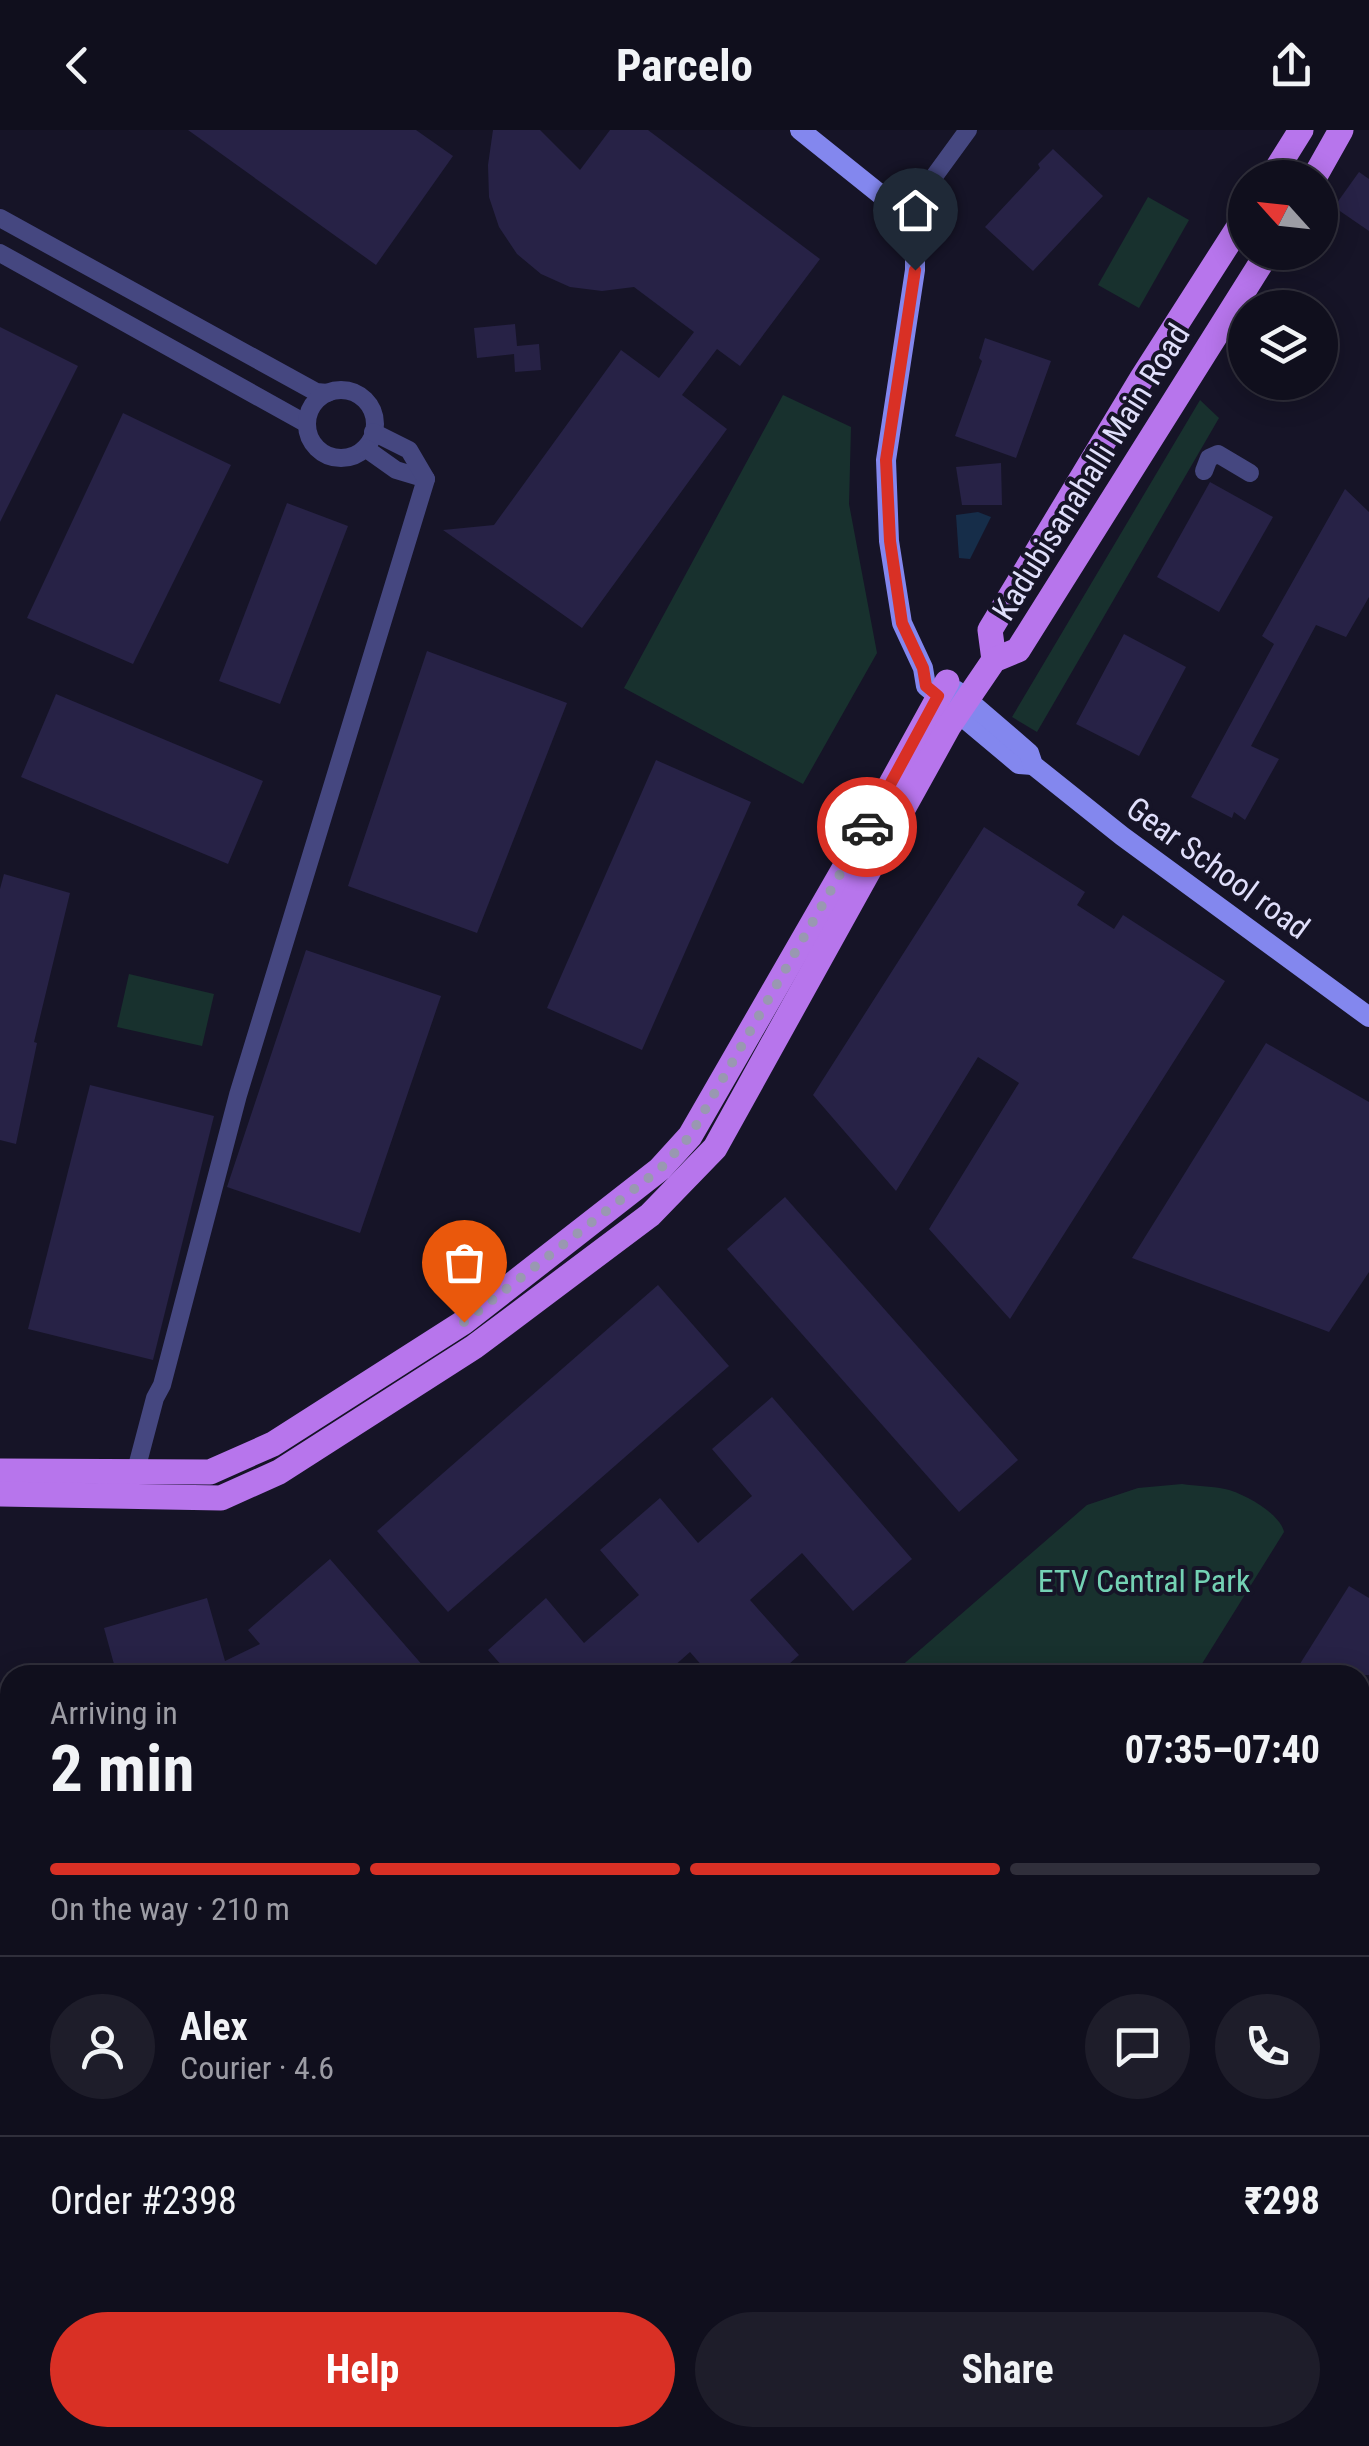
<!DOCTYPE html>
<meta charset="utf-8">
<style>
:root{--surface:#100f1d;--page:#1e1d2a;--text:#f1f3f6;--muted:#9c9ca4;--line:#302f3b;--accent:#d93025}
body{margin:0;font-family:"Roboto Condensed",sans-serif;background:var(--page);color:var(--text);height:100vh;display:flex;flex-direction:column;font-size:38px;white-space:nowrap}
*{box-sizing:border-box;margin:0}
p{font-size:32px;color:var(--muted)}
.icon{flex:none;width:55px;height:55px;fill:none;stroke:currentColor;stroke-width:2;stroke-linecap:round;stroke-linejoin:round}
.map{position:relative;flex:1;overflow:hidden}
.details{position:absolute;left:0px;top:1535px;width:1370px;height:782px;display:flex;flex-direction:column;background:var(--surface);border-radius:30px 30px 0 0;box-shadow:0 5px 25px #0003,0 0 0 2px var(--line)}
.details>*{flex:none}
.needle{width:65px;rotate:297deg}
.fabs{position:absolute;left:1228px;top:30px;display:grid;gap:20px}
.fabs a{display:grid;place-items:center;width:110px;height:110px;border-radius:50%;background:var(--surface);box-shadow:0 5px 25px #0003,0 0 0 2px var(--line);font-size:50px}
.pin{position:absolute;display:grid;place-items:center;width:85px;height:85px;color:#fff;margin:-102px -42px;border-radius:50% 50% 50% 0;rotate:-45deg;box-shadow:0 0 10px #0007}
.pin .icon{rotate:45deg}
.courier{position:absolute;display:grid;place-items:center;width:100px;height:100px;margin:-50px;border:8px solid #d93025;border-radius:50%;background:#fff;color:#222;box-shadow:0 2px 12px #0007}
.overview em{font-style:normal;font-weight:700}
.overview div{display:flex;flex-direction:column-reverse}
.overview{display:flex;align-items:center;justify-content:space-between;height:170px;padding:0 50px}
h1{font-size:65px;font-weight:700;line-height:75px}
.bar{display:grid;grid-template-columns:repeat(4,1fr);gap:15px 10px;align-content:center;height:120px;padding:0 50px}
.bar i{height:12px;border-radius:8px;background:var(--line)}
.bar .on{background:var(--accent)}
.bar p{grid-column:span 4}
.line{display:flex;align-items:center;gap:25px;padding:0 50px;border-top:2px solid var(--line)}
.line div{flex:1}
.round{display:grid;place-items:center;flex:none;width:105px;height:105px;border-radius:52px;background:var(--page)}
.primary-button{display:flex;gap:20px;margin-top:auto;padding:20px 50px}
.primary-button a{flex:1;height:115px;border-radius:60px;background:var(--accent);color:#fff;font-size:40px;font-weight:700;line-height:115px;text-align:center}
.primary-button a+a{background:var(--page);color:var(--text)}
header{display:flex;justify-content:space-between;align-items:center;height:130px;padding:0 50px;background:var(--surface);font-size:45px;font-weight:700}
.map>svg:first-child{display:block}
</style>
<header><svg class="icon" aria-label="back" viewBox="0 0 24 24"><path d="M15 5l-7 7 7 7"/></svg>Parcelo<svg class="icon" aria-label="share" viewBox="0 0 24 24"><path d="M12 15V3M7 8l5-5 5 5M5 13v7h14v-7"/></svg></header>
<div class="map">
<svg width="1369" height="2316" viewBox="0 0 1369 2316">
<rect width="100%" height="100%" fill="#161427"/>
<!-- green -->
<g fill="#18312e">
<path d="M1148,67L1189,90L1139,178L1098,155Z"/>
<path d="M783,265L851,297L849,374L877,523L803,654L624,558Z"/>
<path d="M1200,270L1219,288L1037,602L1012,587Z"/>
<path d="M129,844L214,864L202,916L117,897Z"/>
<path d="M1182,1354C1196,1356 1211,1356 1225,1359C1243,1363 1280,1383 1284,1402L1195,1545H891L1087,1375L1138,1358Z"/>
</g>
<!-- water -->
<path fill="#162d49" d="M978,382L991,387L970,429L959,428L956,385Z"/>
<!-- building -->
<g fill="#272246">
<path d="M188,0H416L453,26L376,135Z"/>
<path d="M493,0H540L580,40L610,0H648L820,129L740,236L717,219L682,265L727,299L582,498L443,400L494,395L621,220L659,248L694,202L634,157L602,161L570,157L541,144L517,124L499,97L489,67L488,35Z"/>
<path d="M1053,19L1103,66L1033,141L985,97L1040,38L1038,34Z"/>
<path d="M1359,42L1369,49V101L1334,77Z"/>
<path d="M515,194L517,216L539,214L541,240L515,242L514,224L477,228L474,198Z"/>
<path d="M0,197L78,236L0,392Z"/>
<path d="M985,208L1051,231L1016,328L955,306L982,231L979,228Z"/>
<path d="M123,283L231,335L133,534L27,488Z"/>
<path d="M1001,333L1002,375H962L956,337Z"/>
<path d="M1210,352L1273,387L1219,482L1157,447Z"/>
<path d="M1345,359L1369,382V467L1346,507L1316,495L1251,616L1279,629L1245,690L1234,682L1232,688L1191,667L1274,514L1262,506Z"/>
<path d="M287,373L348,396L280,574L219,551Z"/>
<path d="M1124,504L1186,537L1139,626L1076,594Z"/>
<path d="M427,521L567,573L477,803L348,756Z"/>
<path d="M56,564L263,651L228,734L21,647Z"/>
<path d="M656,630L751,672L642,920L547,878Z"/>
<path d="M984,697L1085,762L1077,775L1114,799L1123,785L1225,851L1010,1189L929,1099L1019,953L978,927L896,1061L813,965Z"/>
<path d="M4,744L70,763L34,912L37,913L16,1014L0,1010V759Z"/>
<path d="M306,820L441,866L360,1103L227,1057Z"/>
<path d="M1266,913L1369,972V1142L1329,1202L1132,1128Z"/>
<path d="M90,955L214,986L153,1230L28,1199Z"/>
<path d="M785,1067L1018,1330L959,1382L727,1119Z"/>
<path d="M658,1155L729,1236L448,1482L377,1401Z"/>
<path d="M772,1267L912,1429L853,1481L802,1423L750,1470L799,1525L777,1545H710L690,1522L664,1545H510L488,1520L546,1468L584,1513L639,1465L600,1420L660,1368L698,1413L752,1366L712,1319Z"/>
<path d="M330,1429L431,1545H117L104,1498L207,1468L225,1531L260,1514L248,1500Z"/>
<path d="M1349,1456L1369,1468V1545H1293Z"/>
</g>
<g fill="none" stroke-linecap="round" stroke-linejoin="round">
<!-- minor -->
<g stroke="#454780" stroke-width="18">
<path d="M906,85L968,0"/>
<path d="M0,88L316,262L328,263"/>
<path d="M0,123L307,294"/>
<circle cx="341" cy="294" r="34"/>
<path d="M365,318L396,340L426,349"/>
<path d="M1204,341L1209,328L1218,324L1250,343"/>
<path d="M136,1340L155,1268L162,1255L238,965L426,349L409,320L373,302"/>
<path d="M1087,2308L1098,2316"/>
</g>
<!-- secondary -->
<g stroke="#8387ee" stroke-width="20">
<path d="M800,0L906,85L915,110V140L886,330L889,411L902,493L923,538L926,556L1019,634L1033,635"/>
<path d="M957,561L1029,623L1033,635L1122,706L1369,887"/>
</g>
<!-- primary -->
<g stroke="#b775ec" stroke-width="25">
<path d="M1271,48L1301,0"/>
<path d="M1314,48L1341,0"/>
<path d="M994,530L990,500L1142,248L1245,87"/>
<path d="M0,1341L210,1342L273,1314L464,1192L660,1039L690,1006L849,730L947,552"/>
<path d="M0,1364L221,1368L279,1342L474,1217L650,1085L715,1018L949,596L994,530L1018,520L1268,122"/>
</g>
</g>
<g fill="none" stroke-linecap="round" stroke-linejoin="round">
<!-- done -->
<path stroke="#9998b1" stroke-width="10" stroke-dasharray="0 18" d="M464,1192L660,1039L690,1006L867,697"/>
<!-- route -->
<path stroke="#d93025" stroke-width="12" d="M867,697L938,566L926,556L923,538L902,493L890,411L886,330L915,140"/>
</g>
<g text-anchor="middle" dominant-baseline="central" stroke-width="8" stroke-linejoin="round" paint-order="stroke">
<!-- street labels -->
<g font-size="32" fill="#e0dffb" stroke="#161427">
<text transform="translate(1091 342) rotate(-58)">Kadubisanahalli Main Road</text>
<text transform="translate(1218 738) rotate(36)">Gear School road</text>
</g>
<!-- park labels -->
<g font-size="32" fill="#74d2b4" stroke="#161427">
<text x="1144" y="1451">ETV Central Park</text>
</g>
</g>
</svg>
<div class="fabs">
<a><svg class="needle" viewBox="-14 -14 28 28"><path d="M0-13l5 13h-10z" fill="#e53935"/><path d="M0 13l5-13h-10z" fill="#9c9ca4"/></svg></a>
<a><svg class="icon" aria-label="layers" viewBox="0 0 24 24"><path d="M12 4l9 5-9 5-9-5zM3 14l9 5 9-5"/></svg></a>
</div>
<div class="pin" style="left:464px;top:1192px;background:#ea580c"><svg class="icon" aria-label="bag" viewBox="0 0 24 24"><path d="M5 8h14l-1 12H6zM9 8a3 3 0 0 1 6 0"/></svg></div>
<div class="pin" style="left:915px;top:140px;background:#1f2937"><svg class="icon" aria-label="home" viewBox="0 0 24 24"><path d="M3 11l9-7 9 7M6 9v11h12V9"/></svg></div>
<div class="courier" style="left:867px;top:697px"><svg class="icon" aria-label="car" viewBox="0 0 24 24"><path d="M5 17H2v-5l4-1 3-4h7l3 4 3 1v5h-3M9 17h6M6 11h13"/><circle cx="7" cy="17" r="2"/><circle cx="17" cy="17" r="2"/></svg></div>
<section class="details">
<div class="overview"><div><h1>2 min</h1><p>Arriving in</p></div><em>07:35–07:40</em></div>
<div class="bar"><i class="on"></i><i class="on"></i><i class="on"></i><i></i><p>On the way · 210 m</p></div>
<div class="line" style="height:180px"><a class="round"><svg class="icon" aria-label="person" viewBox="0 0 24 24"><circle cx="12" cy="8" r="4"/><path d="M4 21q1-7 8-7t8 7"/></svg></a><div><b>Alex</b><p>Courier · 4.6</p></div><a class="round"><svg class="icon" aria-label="chat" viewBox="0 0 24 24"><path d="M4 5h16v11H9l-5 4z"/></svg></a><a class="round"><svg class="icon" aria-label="phone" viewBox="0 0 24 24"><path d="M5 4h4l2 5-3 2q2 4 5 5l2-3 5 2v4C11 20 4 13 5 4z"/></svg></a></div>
<div class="line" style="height:130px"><div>Order #2398</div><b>₹298</b></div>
<div class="primary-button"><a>Help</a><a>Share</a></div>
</section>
</div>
